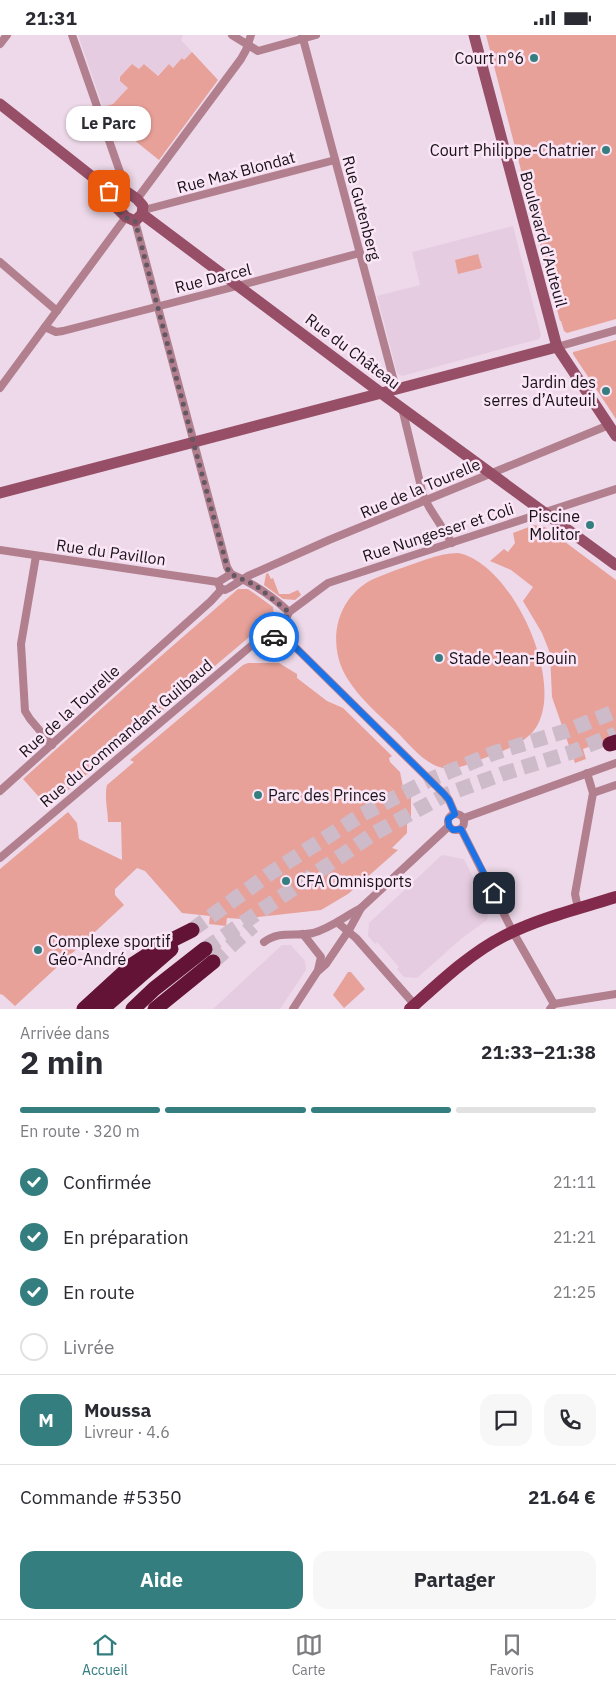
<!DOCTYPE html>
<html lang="fr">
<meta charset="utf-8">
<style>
:root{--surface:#fff;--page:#f7f7f7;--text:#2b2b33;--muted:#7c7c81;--line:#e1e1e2;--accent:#357e80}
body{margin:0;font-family:"IBM Plex Sans",sans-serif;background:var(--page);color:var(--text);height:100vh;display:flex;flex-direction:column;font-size:19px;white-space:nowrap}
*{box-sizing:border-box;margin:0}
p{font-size:16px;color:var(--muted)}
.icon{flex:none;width:28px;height:28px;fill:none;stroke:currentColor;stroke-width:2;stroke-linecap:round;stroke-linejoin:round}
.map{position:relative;height:974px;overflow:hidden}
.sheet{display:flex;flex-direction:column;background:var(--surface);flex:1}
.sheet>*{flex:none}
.pin{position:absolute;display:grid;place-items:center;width:42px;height:42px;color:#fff;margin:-21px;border-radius:10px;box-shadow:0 2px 8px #0006}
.courier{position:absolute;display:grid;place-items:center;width:50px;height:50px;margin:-25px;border:4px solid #1a73e8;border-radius:50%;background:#fff;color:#222;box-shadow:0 1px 6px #0007}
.bubble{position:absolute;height:35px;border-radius:15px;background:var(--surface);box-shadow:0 1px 4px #0004;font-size:16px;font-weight:700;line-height:35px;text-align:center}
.summary em{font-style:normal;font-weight:700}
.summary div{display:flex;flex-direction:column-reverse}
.summary{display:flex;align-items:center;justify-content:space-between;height:85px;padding:0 20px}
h1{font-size:32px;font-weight:700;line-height:38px}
.bar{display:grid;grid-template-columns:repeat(4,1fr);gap:8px 5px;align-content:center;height:60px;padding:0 20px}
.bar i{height:6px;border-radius:4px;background:var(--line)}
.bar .on{background:var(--accent)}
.bar p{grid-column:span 4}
.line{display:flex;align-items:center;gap:12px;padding:0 20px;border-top:1px solid var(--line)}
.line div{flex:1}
.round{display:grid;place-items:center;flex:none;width:52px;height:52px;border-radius:15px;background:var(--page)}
ol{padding:0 20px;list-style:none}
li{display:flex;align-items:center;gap:15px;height:55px}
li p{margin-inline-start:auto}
li .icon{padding:5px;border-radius:50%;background:var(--accent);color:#fff;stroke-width:4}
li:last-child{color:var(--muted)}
li i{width:28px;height:28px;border:2px solid var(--line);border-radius:50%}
.action{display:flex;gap:10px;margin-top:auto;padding:10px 20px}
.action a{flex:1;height:58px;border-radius:15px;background:var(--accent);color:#fff;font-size:20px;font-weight:700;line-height:58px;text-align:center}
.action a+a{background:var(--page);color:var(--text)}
.status{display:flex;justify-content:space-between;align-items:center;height:35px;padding:0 25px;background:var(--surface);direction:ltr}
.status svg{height:14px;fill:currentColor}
.dock{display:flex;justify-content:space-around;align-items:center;height:70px;border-top:1px solid var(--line);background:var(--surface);font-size:14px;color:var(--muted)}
.dock a{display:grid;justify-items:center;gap:2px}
.dock .on{color:var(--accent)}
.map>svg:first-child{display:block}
</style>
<div class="status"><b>21:31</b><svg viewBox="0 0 49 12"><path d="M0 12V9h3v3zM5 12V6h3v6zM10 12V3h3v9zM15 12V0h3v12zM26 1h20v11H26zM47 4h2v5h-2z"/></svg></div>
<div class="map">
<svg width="616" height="974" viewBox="0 0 616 974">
<rect width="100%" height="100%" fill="#edd9e9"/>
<!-- built -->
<g fill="#e6cce0">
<path d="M78,0H183L181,5L192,17L184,25L182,23L173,33L169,29L157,41L145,29L139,34L132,29L119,44L128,53L113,69L103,72Z"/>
<path d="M513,191L541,300L539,304L402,341L397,338L377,261L420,250L412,217Z"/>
<path d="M442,820L464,824L489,874L487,885L462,903L417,943L404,942L397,934L399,932L377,907L375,909L368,901L369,888Z"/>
<path d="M282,910H291L305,926L306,935L280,974H213Z"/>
</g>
<!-- green -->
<g fill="#e7a199">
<path d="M486,0H616V284L567,298L564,296L561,286H560Z"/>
<path d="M192,17L218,45L159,125L124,97L115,107L103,72L113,69L128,53L120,46V42L132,29L139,34L144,29L158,41L169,29L173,33L182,23L184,25Z"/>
<path d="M478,219L482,233L458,239L455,225Z"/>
<path d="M616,305V384L573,319V317L577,316Z"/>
<path d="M534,490L545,492L616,545V702L583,714L586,724L575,728L552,662L550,618L542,598L523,566L533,552L511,535L490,526L504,514L508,517L515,508L513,498Z"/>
<path d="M458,518C512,528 567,648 535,694C525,708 505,715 490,721C476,726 457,736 443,733C424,729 409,709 396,696C379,680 359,663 347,643C329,614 333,573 362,551C372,543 384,540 396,535C415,529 438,518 458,518Z"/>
<path d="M268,538L271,544L273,543L279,559H289L298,555L301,560L295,565L283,564L264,550L266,539Z"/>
<path d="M238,554H248L273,572L274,581L48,772L23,744L130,648Z"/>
<path d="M248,628H279L297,639V643L327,666L343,673L392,721L389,723L390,727L400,737L403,752L411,751V783H407V798L392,813L398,815L348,859L321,875L258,882H242V884L227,883L226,891L209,889L210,881L182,878L145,836L137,833L115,854V860L124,870L15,971L3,960L0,959V834L68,777L77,788L79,804L122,825L121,787H108C108,775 104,764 107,750L134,727L130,725L243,630Z"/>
<path d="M348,937H351L365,954L344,973L333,960Z"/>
</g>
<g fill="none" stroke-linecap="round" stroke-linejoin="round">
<!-- highway-tunnel -->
<g stroke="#cdbbca" stroke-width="15" stroke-dasharray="15 8" stroke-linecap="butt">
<path d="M192,895L272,837L363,779L429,745L494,718L566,696L616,676"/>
<path d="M205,914L373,799L445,760L502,739L572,717L616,699"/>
<path d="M213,927L253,891"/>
</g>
<!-- street -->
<g stroke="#b27f8e" stroke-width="8">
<path d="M72,0L127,157"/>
<path d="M232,0L258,16L316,0"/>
<path d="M302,0L396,354"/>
<path d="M0,9L7,0"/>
<path d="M137,164L241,24L246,15L251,0"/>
<path d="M144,175L335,125"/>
<path d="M135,186L227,532L231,539"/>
<path d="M0,227L57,276"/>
<path d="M45,292L56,297L63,296L245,249L360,218"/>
<path d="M557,312L616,295"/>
<path d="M0,353L126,182"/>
<path d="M402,373L423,460L429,472L452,508"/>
<path d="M0,515L218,547"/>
<path d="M36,521L21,609L25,676L30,684L52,710"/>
<path d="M218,547L220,553L225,555L229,553L248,541L329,505L609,390"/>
<path d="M218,547L231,539C253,548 272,561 289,577"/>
<circle cx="282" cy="598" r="9"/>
<path d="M284,589L289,577L328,548L616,454"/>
<path d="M288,605L444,759L449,765L455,779"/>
<path d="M0,756L211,566L222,554"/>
<path d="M593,758L616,750"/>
<circle cx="456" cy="787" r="8"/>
<path d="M464,783L616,728"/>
<path d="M461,794L513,897L554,969L550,974"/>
<path d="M0,823L251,611L274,599"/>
<path d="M578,873L575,859L593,758L587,738"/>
<path d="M338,888L356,903L415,970"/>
<path d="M303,899L321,922L318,935"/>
<path d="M264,907C280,895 295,902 313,898C331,893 345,881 361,873L449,791"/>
<path d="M554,969L616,959"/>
<path d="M293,974L317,937L326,929L349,895L361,873"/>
</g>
<!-- secondary -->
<g stroke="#974f67" stroke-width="11">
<path d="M474,0L557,312L616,401"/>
<path d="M0,69L118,162"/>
<path d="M127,157L137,164L143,171L142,179L135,186L126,182L117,173L118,162Z"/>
<path d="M142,179L381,358L616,530"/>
<path d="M0,458L557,312"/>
</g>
<!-- primary -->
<path stroke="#812a4b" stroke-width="12" d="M410,974C439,948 469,919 504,901C539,883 578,874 616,862"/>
<!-- highway -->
<g stroke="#631335" stroke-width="15">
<path d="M610,709L616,707"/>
<path d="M84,974L132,930L166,908L192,895"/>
<path d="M102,974L171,914"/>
<path d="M133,974L154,954L205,914"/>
<path d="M155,974L213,927"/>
</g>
</g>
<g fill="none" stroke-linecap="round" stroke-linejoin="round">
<!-- done -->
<path stroke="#635861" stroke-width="5" stroke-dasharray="0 9" d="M109,156L118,162C114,174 123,184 135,186L193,406L228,535L231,539L255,550L289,577L284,589H278L274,594V602"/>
<!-- route -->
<path stroke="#1a73e8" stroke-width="6" d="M274,602L279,606L288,605L444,759L449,765L455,779L448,784L449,791L453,795L461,794L494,858"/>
</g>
<!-- markers -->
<g fill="#357e80" stroke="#fae6f6" stroke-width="2">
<circle cx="534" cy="23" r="5"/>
<circle cx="606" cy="115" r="5"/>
<circle cx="606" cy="356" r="5"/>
<circle cx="590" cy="490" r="5"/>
<circle cx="439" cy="623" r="5"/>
<circle cx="258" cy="760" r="5"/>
<circle cx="286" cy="846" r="5"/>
<circle cx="38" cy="915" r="5"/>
</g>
<g text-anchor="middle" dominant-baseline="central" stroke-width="5" stroke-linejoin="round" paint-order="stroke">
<!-- poi labels -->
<g font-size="16" fill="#191218" stroke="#fae6f6" text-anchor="end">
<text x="524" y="23">Court n°6</text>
<text x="596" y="115">Court Philippe-Chatrier</text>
<text x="596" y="347">Jardin des<tspan x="596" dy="18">serres d’Auteuil</tspan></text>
<text x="580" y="481">Piscine<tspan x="580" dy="18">Molitor</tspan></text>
<text x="449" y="623" text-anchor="start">Stade Jean-Bouin</text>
<text x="268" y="760" text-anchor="start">Parc des Princes</text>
<text x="296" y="846" text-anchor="start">CFA Omnisports</text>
<text x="48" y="906" text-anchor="start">Complexe sportif<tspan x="48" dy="18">Géo-André</tspan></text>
</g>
<!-- street labels -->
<g font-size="16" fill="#191218" stroke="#fae6f6">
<text transform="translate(236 137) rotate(-15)">Rue Max Blondat</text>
<text transform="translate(362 173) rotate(75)">Rue Gutenberg</text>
<text transform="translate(544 204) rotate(75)">Boulevard d'Auteuil</text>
<text transform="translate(213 243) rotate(-14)">Rue Darcel</text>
<text transform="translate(353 316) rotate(37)">Rue du Château</text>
<text transform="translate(420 453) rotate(-23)">Rue de la Tourelle</text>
<text transform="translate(438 497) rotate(-18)">Rue Nungesser et Coli</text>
<text transform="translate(111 517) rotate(8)">Rue du Pavillon</text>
<text transform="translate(69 676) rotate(-42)">Rue de la Tourelle</text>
<text transform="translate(126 698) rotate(-40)">Rue du Commandant Guilbaud</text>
</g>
</g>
</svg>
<div class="pin" style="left:109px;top:156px;background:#ea580c"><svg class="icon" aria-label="bag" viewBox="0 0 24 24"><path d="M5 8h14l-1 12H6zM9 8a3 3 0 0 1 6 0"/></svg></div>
<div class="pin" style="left:494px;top:858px;background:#1f2937"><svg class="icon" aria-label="home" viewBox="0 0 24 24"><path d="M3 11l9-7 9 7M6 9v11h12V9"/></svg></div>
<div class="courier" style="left:274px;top:602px"><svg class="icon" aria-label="car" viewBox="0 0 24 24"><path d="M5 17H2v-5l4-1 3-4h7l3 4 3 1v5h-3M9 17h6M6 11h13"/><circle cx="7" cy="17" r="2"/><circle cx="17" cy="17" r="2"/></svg></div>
<div class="bubble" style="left:66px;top:71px;width:85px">Le Parc</div>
</div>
<section class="sheet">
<div class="summary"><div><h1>2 min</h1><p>Arrivée dans</p></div><em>21:33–21:38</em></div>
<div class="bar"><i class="on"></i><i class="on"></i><i class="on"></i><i></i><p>En route · 320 m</p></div>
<ol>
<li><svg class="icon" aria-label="check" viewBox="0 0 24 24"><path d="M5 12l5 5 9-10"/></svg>Confirmée<p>21:11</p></li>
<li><svg class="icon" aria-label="check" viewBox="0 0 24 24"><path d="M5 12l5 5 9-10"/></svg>En préparation<p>21:21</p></li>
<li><svg class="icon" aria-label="check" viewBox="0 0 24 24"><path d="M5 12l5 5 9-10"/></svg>En route<p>21:25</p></li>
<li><i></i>Livrée</li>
</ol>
<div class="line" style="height:90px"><b class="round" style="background:var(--accent);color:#fff">M</b><div><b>Moussa</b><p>Livreur · 4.6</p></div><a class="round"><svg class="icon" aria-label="chat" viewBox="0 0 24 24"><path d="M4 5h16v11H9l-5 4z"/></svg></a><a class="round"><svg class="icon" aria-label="phone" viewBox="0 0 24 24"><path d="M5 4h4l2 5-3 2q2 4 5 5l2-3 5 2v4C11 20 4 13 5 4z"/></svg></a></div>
<div class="line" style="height:65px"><div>Commande #5350</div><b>21.64 €</b></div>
<div class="action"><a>Aide</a><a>Partager</a></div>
</section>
<nav class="dock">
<a class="on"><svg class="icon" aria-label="home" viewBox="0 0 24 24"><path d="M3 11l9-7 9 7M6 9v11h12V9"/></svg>Accueil</a>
<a><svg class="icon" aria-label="map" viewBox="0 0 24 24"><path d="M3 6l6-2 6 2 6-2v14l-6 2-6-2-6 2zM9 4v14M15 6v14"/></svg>Carte</a>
<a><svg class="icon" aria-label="saved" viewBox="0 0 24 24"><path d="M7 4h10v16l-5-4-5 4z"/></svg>Favoris</a>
</nav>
